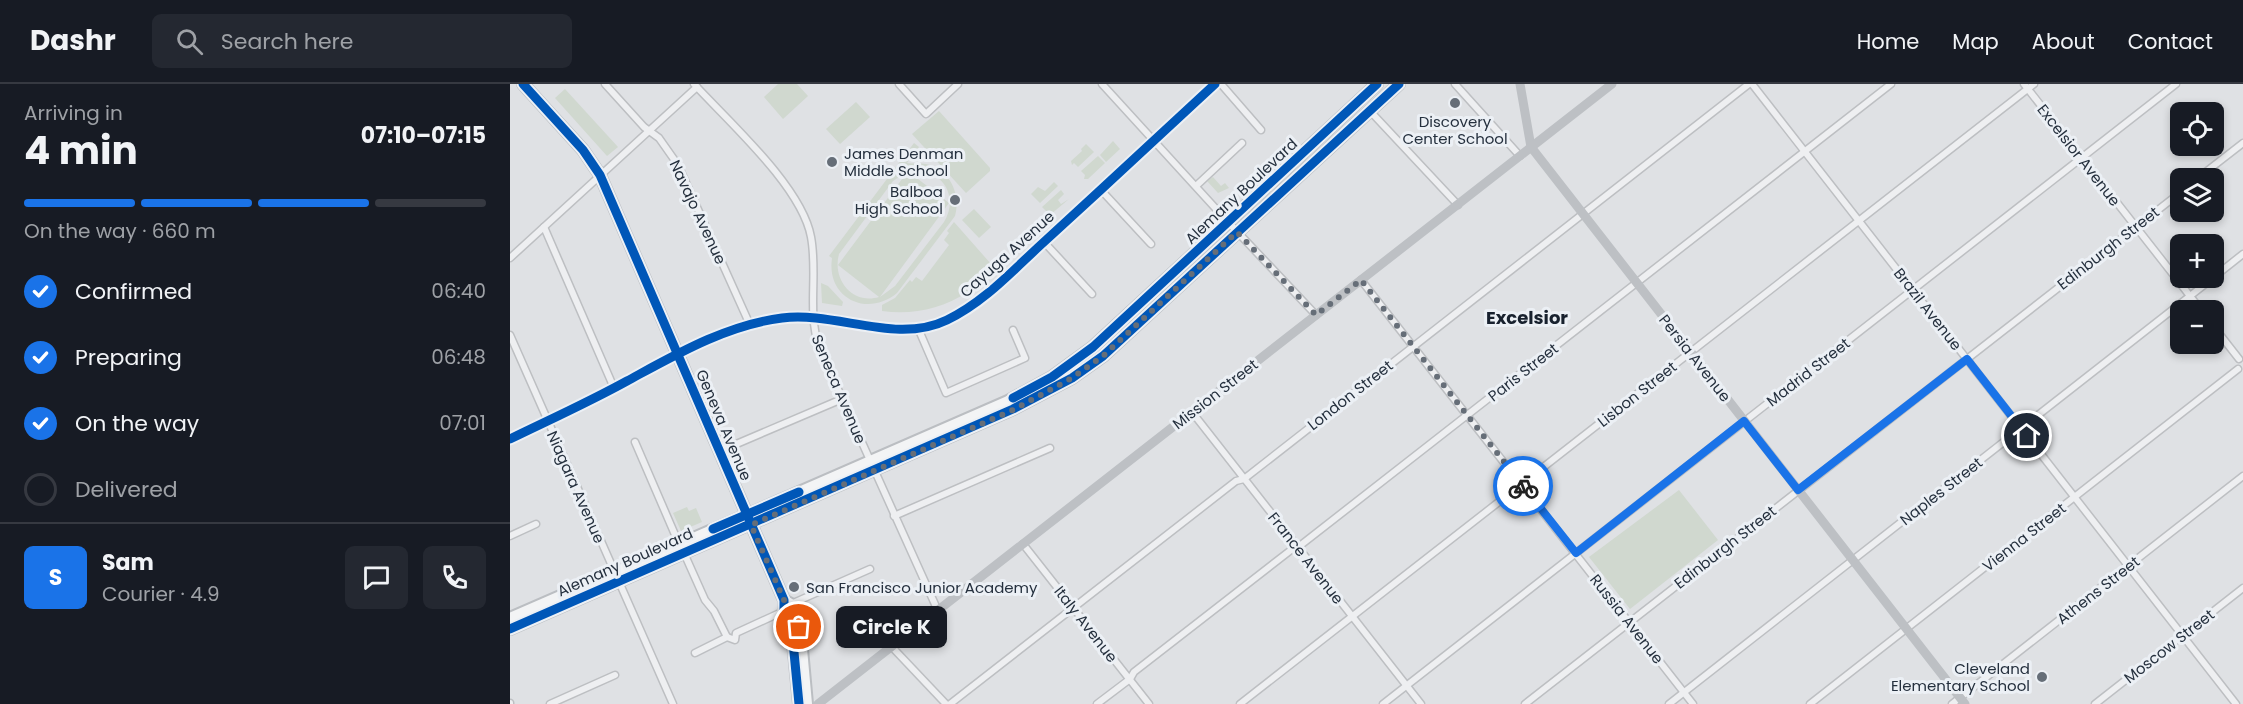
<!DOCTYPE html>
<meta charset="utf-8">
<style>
:root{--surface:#171b24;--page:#242831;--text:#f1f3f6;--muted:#9ea1a6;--line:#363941;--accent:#1a73e8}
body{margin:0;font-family:Poppins,sans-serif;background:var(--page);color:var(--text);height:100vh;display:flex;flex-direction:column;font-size:22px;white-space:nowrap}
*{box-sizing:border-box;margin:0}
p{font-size:20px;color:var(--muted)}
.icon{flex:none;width:33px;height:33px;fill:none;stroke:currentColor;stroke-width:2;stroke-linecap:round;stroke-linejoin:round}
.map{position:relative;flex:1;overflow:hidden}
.panel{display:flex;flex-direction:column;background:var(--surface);width:510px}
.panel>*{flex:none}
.buttons{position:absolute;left:1660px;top:18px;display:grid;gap:12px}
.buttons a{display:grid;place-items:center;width:54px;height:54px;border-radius:9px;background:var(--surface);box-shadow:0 3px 9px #0003;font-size:30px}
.pin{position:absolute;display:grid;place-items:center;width:51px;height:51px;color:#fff;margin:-26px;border:3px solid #fff;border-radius:50%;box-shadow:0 2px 6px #0007}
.courier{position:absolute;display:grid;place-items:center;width:60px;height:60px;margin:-30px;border:4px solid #1a73e8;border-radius:50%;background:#fff;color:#222;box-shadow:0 2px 8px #0007}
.bubble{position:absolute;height:42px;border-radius:9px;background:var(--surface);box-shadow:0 3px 9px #0003;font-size:20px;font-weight:700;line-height:42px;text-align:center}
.summary em{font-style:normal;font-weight:700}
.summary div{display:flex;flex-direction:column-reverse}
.summary{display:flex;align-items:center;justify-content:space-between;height:102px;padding:0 24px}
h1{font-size:39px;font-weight:700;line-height:45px}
.bar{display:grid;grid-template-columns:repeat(4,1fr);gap:9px 6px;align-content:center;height:72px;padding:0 24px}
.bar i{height:8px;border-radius:4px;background:var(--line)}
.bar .active{background:var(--accent)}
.bar p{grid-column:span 4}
.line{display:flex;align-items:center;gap:15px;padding:0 24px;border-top:2px solid var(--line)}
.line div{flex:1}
.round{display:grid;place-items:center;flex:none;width:63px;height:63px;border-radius:9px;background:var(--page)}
ol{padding:0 24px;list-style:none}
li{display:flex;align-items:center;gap:18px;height:66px}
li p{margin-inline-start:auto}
li .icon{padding:6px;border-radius:50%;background:var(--accent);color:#fff;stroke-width:4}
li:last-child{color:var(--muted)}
li i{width:33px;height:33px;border:3px solid var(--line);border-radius:50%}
header{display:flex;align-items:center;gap:36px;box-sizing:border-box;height:84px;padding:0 30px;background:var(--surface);border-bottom:2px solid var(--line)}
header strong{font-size:28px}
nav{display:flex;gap:33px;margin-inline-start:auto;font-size:21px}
.search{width:420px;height:54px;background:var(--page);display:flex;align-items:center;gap:15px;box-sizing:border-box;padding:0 21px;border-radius:9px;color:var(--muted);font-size:22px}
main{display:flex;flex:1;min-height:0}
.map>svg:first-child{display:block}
</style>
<header>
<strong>Dashr</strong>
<div class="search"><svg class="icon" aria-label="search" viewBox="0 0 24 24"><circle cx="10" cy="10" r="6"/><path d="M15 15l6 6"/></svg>Search here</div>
<nav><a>Home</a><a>Map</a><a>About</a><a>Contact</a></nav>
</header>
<main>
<section class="panel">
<div class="summary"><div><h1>4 min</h1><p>Arriving in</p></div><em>07:10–07:15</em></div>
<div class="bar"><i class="active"></i><i class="active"></i><i class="active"></i><i></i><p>On the way · 660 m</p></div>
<ol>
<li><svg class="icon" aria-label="check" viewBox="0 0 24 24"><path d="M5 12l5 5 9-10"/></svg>Confirmed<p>06:40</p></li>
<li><svg class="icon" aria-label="check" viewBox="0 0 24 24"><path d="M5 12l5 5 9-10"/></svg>Preparing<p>06:48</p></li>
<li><svg class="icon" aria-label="check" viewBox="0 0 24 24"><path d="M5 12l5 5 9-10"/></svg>On the way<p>07:01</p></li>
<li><i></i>Delivered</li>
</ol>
<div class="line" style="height:108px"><b class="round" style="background:var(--accent);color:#fff">S</b><div><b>Sam</b><p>Courier · 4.9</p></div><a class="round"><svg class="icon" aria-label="chat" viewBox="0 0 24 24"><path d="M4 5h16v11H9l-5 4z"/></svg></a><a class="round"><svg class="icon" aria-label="phone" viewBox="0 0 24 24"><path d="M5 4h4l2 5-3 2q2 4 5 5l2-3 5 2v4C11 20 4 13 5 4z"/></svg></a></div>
</section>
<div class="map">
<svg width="1733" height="620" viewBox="0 0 1733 620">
<rect width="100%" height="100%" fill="#dfe1e4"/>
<!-- green -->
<g fill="#d0d8cf" fill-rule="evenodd">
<path d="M268,0H287L298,12L273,35L254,13Z"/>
<path d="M55,5L108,63L97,72L45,14Z"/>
<path d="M346,18L360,33L330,60L316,45Z"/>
<path d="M429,27L480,84V87L456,109L402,50Z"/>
<path d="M603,57L610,65L596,78L590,71Z"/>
<path d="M404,59L409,63L397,79C403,80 410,79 416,80C440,85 451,110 445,132L387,209C357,234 316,214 322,174L319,172ZM409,86C436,90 448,115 434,138L385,202L370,213L439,119L399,88ZM398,87L328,181L369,213C342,221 322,195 329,170L383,97Z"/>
<path d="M576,60L584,68L568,83L564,79L562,81L561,77L572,67L571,65Z"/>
<path d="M588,72L595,79L578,95H574L575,91L571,87Z"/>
<path d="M703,93L711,102L715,99L719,104L708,109L697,97Z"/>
<path d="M544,98L548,102L530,119L521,110L528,103L535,107Z"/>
<path d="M551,106L554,110L548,116L551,120L559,115L540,131L532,123Z"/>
<path d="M464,125L481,143L469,154L452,136Z"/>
<path d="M444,138L481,180L457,203L459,206L458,208C431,225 403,231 372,227V221L385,214L400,196L402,198L406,193L412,197L439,161L434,156L439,149L437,147Z"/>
<path d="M311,199L318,202L333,218L332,222L312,219Z"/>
<path d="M1169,406L1208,456L1120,525L1079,473Z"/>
<path d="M177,423L179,427L186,424L192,438L171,447L163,429Z"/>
</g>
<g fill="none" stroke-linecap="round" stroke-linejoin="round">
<!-- street casing -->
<g stroke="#bdbfc2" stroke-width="9">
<g id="street">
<path d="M95,0L134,43L149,54L168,81L240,241"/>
<path d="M184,0C219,38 292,103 301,153C308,190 297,227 309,263L428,527"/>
<path d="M389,0L416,30L448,0"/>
<path d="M592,0L718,138L806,231"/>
<path d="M711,0L751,46"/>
<path d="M945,0L1010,72"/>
<path d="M1242,0L1726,620"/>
<path d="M1514,0L1691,226"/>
<path d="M860,27L948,121"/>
<path d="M1688,94L1733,59"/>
<path d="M686,102L732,59"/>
<path d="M591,106L641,160"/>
<path d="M34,143L104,304"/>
<path d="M534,158L582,210"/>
<path d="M0,174L187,3"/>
<path d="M1704,193L1733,170"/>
<path d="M851,196L1183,620"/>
<path d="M1704,243L1729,275"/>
<path d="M408,244L436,309L515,274L503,246"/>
<path d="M0,251L163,620"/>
<path d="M682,328L911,620"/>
<path d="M0,355C39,336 79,318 117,297C165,271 216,241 272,234C326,227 386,261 437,236C475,218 505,184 535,157C592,105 649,52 705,0"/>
<path d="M125,358L169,460"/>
<path d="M210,367L332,315"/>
<path d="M384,432L540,364"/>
<path d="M0,452L26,440"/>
<path d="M513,460L639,620"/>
<path d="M174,469L195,516L204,527L217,553L185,569"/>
<path d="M217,553L225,556L226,549L274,527L281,520L360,485"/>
<path d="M382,563L436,620"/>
<path d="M0,619V620"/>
<path d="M40,620L105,591"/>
<path d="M440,620L726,397L734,395L1239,0"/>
<path d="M587,620L620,595L624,588L781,466L787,464L1381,0"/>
<path d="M730,620L1524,0"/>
<path d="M873,620L1666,0"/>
<path d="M1015,620L1671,108"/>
<path d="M1159,620L1703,194"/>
<path d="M1300,620L1728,285"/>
<path d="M1442,620L1733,392"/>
<path d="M1585,620L1733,504"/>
</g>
</g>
<!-- primary casing -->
<g stroke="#bbbec2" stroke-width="14">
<g id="primary">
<path d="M13,0L73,66L90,91L274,516V527L283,558L289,620"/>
<path d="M274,516L281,520L291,554L297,620"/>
<path d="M0,534L498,317L542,293L583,263L867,0"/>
<path d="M0,545L503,325L562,294L593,272L889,0"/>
</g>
</g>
<!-- street -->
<use href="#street" stroke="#eeeff1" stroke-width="6"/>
<!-- secondary -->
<g stroke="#bdc0c4" stroke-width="9">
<path d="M1010,0L1021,63L1455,620"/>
<path d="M308,620L1102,0"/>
</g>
<!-- primary -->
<use href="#primary" stroke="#f3f4f5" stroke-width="10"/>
<!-- cycleway casing -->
<g stroke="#ecf0f5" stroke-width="13">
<g id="cycleway">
<path d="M13,0L73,66L90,91L274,516V527L283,558L289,620"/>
<path d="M503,314L542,293L583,263L867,0"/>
<path d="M0,355C39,336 79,318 117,297C165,271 216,241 272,234C326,227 386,261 437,236C475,218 505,184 535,157C592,105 649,52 705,0"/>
<path d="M203,445L289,408"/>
<path d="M0,545L503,325L562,294L593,272L889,0"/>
</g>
</g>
<!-- cycleway -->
<use href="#cycleway" stroke="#0057b8" stroke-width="9"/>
</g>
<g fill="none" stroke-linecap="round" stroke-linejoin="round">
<!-- done -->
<path stroke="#666e78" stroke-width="6" stroke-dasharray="0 10.8" d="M289,543L281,520L274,516L241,441L503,326L562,294L593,272L727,148L806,231L851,196L1013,402"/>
<!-- route -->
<path stroke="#1a73e8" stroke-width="8" d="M1013,402L1066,469L1234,337L1288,406L1457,275L1517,352"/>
</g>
<!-- markers -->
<g fill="#666e78" stroke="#ecf0f5" stroke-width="2">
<circle cx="945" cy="19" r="6"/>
<circle cx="322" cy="78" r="6"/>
<circle cx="445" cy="116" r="6"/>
<circle cx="284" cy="503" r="6"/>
<circle cx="1532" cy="593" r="6"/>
</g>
<g text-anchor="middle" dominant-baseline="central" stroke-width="6" stroke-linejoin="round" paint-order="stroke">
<!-- poi labels -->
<g font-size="15" fill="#25303e" stroke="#ecf0f5" text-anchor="start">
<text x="945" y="37" text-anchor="middle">Discovery<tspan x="945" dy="17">Center School</tspan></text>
<text x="334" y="69">James Denman<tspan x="334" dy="17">Middle School</tspan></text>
<text x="433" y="107" text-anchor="end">Balboa<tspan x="433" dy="17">High School</tspan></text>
<text x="296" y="503">San Francisco Junior Academy</text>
<text x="1520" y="584" text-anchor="end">Cleveland<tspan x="1520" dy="17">Elementary School</tspan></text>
</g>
<!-- street labels -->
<g font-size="15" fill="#25303e" stroke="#ecf0f5">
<text transform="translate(1569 71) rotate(52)">Excelsior Avenue</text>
<text transform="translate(731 107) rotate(-43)">Alemany Boulevard</text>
<text transform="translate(188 128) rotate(65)">Navajo Avenue</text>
<text transform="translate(1598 164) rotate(-38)">Edinburgh Street</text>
<text transform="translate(497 170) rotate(-42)">Cayuga Avenue</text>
<text transform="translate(1418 225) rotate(52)">Brazil Avenue</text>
<text transform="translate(1185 274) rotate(52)">Persia Avenue</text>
<text transform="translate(1013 288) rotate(-38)">Paris Street</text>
<text transform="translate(1298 288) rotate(-38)">Madrid Street</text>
<text transform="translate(329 305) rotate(67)">Seneca Avenue</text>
<text transform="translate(705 310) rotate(-38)">Mission Street</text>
<text transform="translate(1127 310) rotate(-38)">Lisbon Street</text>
<text transform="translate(840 311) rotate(-38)">London Street</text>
<text transform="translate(214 341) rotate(67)">Geneva Avenue</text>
<text transform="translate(66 403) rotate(66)">Niagara Avenue</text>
<text transform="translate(1431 407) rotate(-38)">Naples Street</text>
<text transform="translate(1514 453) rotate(-38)">Vienna Street</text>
<text transform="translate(1215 463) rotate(-38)">Edinburgh Street</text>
<text transform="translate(796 474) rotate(52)">France Avenue</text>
<text transform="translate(115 478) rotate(-24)">Alemany Boulevard</text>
<text transform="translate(1588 506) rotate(-38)">Athens Street</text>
<text transform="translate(1117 535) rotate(52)">Russia Avenue</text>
<text transform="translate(576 540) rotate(52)">Italy Avenue</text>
<text transform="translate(1659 562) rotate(-38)">Moscow Street</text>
</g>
<!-- quarter labels -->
<g font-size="18" font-weight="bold" fill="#18212e" stroke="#ecf0f5">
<text x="1017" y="233">Excelsior</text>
</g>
</g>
</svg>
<div class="buttons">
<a><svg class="icon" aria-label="locate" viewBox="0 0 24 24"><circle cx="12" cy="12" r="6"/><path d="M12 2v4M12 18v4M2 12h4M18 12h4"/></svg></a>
<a><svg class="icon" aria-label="layers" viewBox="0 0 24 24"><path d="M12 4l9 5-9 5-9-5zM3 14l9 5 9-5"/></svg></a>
<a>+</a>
<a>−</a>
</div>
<div class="pin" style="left:289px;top:543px;background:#ea580c"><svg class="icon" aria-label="bag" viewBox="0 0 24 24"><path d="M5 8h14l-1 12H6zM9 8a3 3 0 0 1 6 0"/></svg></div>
<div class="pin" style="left:1517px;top:352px;background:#1f2937"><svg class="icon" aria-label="home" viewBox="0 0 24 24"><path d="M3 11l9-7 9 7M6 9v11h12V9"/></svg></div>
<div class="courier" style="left:1013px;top:402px"><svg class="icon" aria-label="bike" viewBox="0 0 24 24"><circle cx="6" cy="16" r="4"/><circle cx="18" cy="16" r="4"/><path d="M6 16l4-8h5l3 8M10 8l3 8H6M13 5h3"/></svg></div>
<div class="bubble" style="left:326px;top:522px;width:111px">Circle K</div>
</div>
</main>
